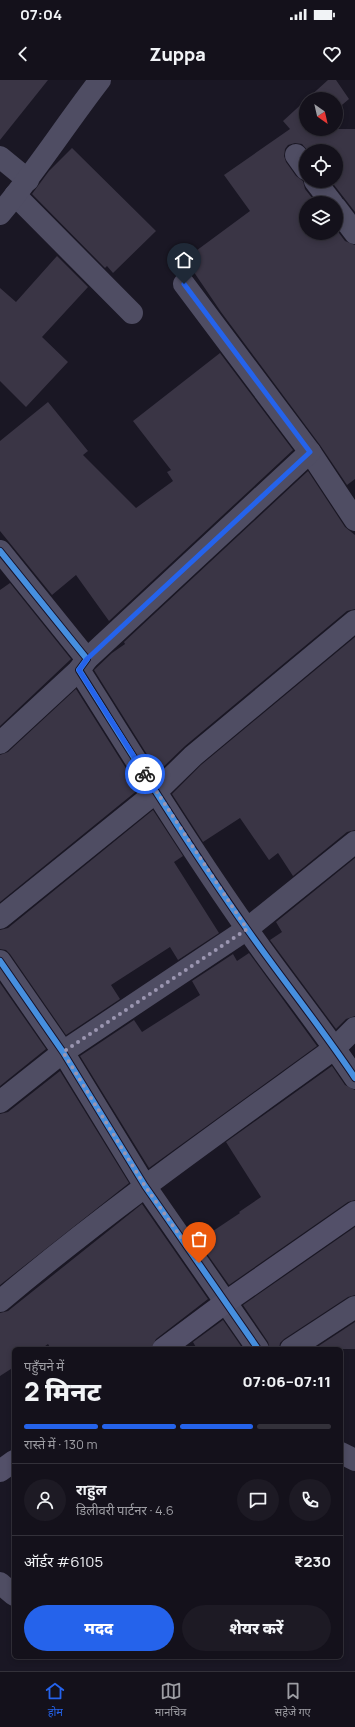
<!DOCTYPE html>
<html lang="hi">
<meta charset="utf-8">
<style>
:root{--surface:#14111b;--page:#1d1a24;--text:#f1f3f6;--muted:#9d9da3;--line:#33313a;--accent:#2563eb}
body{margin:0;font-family:Manrope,"Noto Sans Devanagari",sans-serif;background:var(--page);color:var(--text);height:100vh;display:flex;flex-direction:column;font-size:15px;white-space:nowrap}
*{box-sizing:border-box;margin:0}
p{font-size:13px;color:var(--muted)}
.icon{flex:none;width:22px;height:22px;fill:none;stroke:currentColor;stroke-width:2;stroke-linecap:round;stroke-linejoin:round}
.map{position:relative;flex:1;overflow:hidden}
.drawer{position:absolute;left:12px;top:1267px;width:331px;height:312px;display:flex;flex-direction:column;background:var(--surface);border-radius:6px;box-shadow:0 2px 6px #0003,0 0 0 1px var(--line)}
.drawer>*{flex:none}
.needle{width:26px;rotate:146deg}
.controls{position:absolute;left:299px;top:12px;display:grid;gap:8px}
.controls a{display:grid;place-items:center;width:44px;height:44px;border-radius:50%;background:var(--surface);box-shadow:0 2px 6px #0003,0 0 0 1px var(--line);font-size:20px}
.pin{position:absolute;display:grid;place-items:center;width:34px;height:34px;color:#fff;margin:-41px -17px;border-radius:50% 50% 50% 0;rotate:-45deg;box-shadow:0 0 4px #0007}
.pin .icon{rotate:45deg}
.courier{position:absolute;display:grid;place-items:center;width:40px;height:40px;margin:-20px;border:3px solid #2563eb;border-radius:50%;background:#fff;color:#222;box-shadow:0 1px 5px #0007}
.headline em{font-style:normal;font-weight:800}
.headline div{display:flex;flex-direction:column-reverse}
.headline{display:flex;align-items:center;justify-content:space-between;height:68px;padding:0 12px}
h1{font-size:26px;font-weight:800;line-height:30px}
.bar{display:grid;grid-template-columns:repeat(4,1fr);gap:6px 4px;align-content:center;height:48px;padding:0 12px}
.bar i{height:5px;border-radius:3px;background:var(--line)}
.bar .selected{background:var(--accent)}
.bar p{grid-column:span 4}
.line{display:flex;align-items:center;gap:10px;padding:0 12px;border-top:1px solid var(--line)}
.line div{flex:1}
.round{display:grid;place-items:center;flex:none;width:42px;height:42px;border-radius:21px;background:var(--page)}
.primary-button{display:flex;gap:8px;margin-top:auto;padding:8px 12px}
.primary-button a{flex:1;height:46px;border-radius:24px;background:var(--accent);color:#fff;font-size:16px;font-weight:800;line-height:46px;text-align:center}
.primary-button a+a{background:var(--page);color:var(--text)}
.status{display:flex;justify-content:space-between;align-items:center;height:28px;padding:0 20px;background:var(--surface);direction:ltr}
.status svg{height:11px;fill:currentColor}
header{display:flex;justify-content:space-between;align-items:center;height:52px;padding:0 12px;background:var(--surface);font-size:18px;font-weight:800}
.tabs{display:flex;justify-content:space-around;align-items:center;height:56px;border-top:1px solid var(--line);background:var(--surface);font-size:11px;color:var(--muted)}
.tabs a{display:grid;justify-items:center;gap:2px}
.tabs .selected{color:var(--accent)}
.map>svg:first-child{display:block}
</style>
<div class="status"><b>07:04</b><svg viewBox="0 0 49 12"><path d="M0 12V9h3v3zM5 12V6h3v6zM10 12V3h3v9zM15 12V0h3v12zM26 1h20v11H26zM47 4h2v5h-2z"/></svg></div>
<header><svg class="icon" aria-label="back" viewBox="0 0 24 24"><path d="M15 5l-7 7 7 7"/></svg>Zuppa<svg class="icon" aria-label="heart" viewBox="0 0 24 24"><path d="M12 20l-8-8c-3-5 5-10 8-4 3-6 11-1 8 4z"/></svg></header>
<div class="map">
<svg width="355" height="1591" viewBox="0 0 355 1591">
<rect width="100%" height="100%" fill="#1a1724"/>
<!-- building -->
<g fill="#3a3545">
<path d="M0,0H48L0,60Z"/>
<path d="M328,0H336L349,19L336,30V19H307Z"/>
<path d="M306,20V49H355V132L331,101H336V71H308L302,64L295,63L288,65L285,69L284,76L286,82L296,96L303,101L305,109L316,123H306V153H336V149L345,161L355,165V399L347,405L320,365L221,232L185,179L250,131L224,95L290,49L283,41Z"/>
<path d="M72,68L156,151L113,193L107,186L105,188L32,114L49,91Z"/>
<path d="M57,176L88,207L42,257L68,282L26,327L0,301V208L16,222Z"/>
<path d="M220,273L293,370L109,541L76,495L52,515L0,451V361L48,322L88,371L83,375L136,428L173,401L167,392L171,390L133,341Z"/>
<path d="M308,391L345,447L355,455V529L347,531L185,666L158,692L94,590L112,573L125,564L124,562Z"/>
<path d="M10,503L71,579L0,646V510Z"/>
<path d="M355,557V750L347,752L293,796L278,773L269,780L240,738L203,762L172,714L201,685Z"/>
<path d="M76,609L139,709L0,822V675L8,672Z"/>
<path d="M153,730L183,776L174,782L219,853L178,880L170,867L111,905L120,919L66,955L10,874L6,870L0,869V850L8,848Z"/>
<path d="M355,778V936L346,939L336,949L270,860L282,852L276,842Z"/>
<path d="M249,873L317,966L149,1088L80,976L134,940L142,952L200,915L192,901L233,874L237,881Z"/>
<path d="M0,903L46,969L0,1006Z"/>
<path d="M332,986L345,1005L355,1010V1120L348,1122L229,1205L198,1161L240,1133L239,1132L261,1117L226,1062Z"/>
<path d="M60,991L129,1103L0,1205V1034L8,1032Z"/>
<path d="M142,1124L208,1219L156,1259L151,1269H51L48,1264L41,1269H14V1287L0,1296V1233L8,1231Z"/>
<path d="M355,1147V1215L348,1217L284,1259L280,1263L279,1269H270L268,1262L243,1225Z"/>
<path d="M223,1240L243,1269H197L193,1262Z"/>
<path d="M355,1242V1269H314Z"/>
</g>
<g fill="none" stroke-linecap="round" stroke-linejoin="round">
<!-- street -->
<g stroke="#4f4d63" stroke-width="22">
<path d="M296,75L306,89"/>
<path d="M0,77L28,100"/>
<path d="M315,101L332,123"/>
<path d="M15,115L132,233"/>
<path d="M336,128L355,153"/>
<path d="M0,134C36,91 66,44 100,0"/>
<path d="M184,204L310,372L355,440"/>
<path d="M0,471L87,579L79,590C134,677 188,765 247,849C282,899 321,947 355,998"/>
<path d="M87,579L310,372"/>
<path d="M0,663L79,590"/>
<path d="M0,838L156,712L193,676L355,541"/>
<path d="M0,881L63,972L145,1106L258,1269"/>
<path d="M0,1022L63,972L247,849L355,762"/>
<path d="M0,1221C107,1131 222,1050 335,968L355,948"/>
<path d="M291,1269L355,1227"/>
<path d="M341,1373L355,1380"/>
<path d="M0,1503L14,1515"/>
</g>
<!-- secondary -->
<g stroke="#535069" stroke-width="22">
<path d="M163,1269L226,1222L355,1132"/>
<path d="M0,1391L14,1381"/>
</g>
<!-- cycleway casing -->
<g stroke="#171229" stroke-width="8">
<g id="cycleway">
<path d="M0,471L87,579L79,590C134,677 188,765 247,849C282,899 321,947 355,998"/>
<path d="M0,881L63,972L145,1106L258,1269"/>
</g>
</g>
<!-- cycleway -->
<use href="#cycleway" stroke="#468fdf" stroke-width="6"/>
</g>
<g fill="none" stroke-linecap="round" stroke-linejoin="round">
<!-- done -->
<path stroke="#9b96b1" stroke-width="4" stroke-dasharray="0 7.2" d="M145,694L247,849L63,972L145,1106L199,1183"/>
<!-- route -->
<path stroke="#2563eb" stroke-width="5" d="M145,694L79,590L87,579L310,372L184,204"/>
</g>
</svg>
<div class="controls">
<a><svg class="needle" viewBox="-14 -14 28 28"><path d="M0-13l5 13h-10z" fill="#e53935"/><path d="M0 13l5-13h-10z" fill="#9d9da3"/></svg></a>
<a><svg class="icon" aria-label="locate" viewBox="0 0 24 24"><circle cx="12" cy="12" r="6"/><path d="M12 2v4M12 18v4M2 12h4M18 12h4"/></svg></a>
<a><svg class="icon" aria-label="layers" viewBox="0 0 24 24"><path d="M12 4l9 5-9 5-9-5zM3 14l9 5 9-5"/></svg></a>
</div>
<div class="pin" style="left:199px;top:1183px;background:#ea580c"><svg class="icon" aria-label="bag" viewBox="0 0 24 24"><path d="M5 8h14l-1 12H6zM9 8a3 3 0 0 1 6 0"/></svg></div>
<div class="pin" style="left:184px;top:204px;background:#1f2937"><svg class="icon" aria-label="home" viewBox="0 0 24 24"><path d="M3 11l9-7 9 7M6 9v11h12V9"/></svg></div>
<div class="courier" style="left:145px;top:694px"><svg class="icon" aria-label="bike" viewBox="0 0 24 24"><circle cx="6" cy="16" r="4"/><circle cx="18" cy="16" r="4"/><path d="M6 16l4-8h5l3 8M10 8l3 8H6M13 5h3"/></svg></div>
<section class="drawer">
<div class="headline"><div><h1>2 मिनट</h1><p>पहुँचने में</p></div><em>07:06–07:11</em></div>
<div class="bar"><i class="selected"></i><i class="selected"></i><i class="selected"></i><i></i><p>रास्ते में · 130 m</p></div>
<div class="line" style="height:72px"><a class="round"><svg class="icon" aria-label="person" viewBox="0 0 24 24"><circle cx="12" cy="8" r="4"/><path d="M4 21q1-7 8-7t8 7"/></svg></a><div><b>राहुल</b><p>डिलीवरी पार्टनर · 4.6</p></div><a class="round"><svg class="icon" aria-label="chat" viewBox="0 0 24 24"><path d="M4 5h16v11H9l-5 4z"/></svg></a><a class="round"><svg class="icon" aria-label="phone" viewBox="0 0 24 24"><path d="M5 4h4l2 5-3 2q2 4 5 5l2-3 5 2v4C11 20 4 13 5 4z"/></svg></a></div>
<div class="line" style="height:52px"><div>ऑर्डर #6105</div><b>₹230</b></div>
<div class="primary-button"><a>मदद</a><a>शेयर करें</a></div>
</section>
</div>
<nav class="tabs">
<a class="selected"><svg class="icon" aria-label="home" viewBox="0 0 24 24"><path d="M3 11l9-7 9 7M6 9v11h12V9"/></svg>होम</a>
<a><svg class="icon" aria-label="map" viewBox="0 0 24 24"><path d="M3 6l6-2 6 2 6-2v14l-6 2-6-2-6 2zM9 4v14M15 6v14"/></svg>मानचित्र</a>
<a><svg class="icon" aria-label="saved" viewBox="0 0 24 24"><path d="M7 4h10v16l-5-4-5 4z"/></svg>सहेजे गए</a>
</nav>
